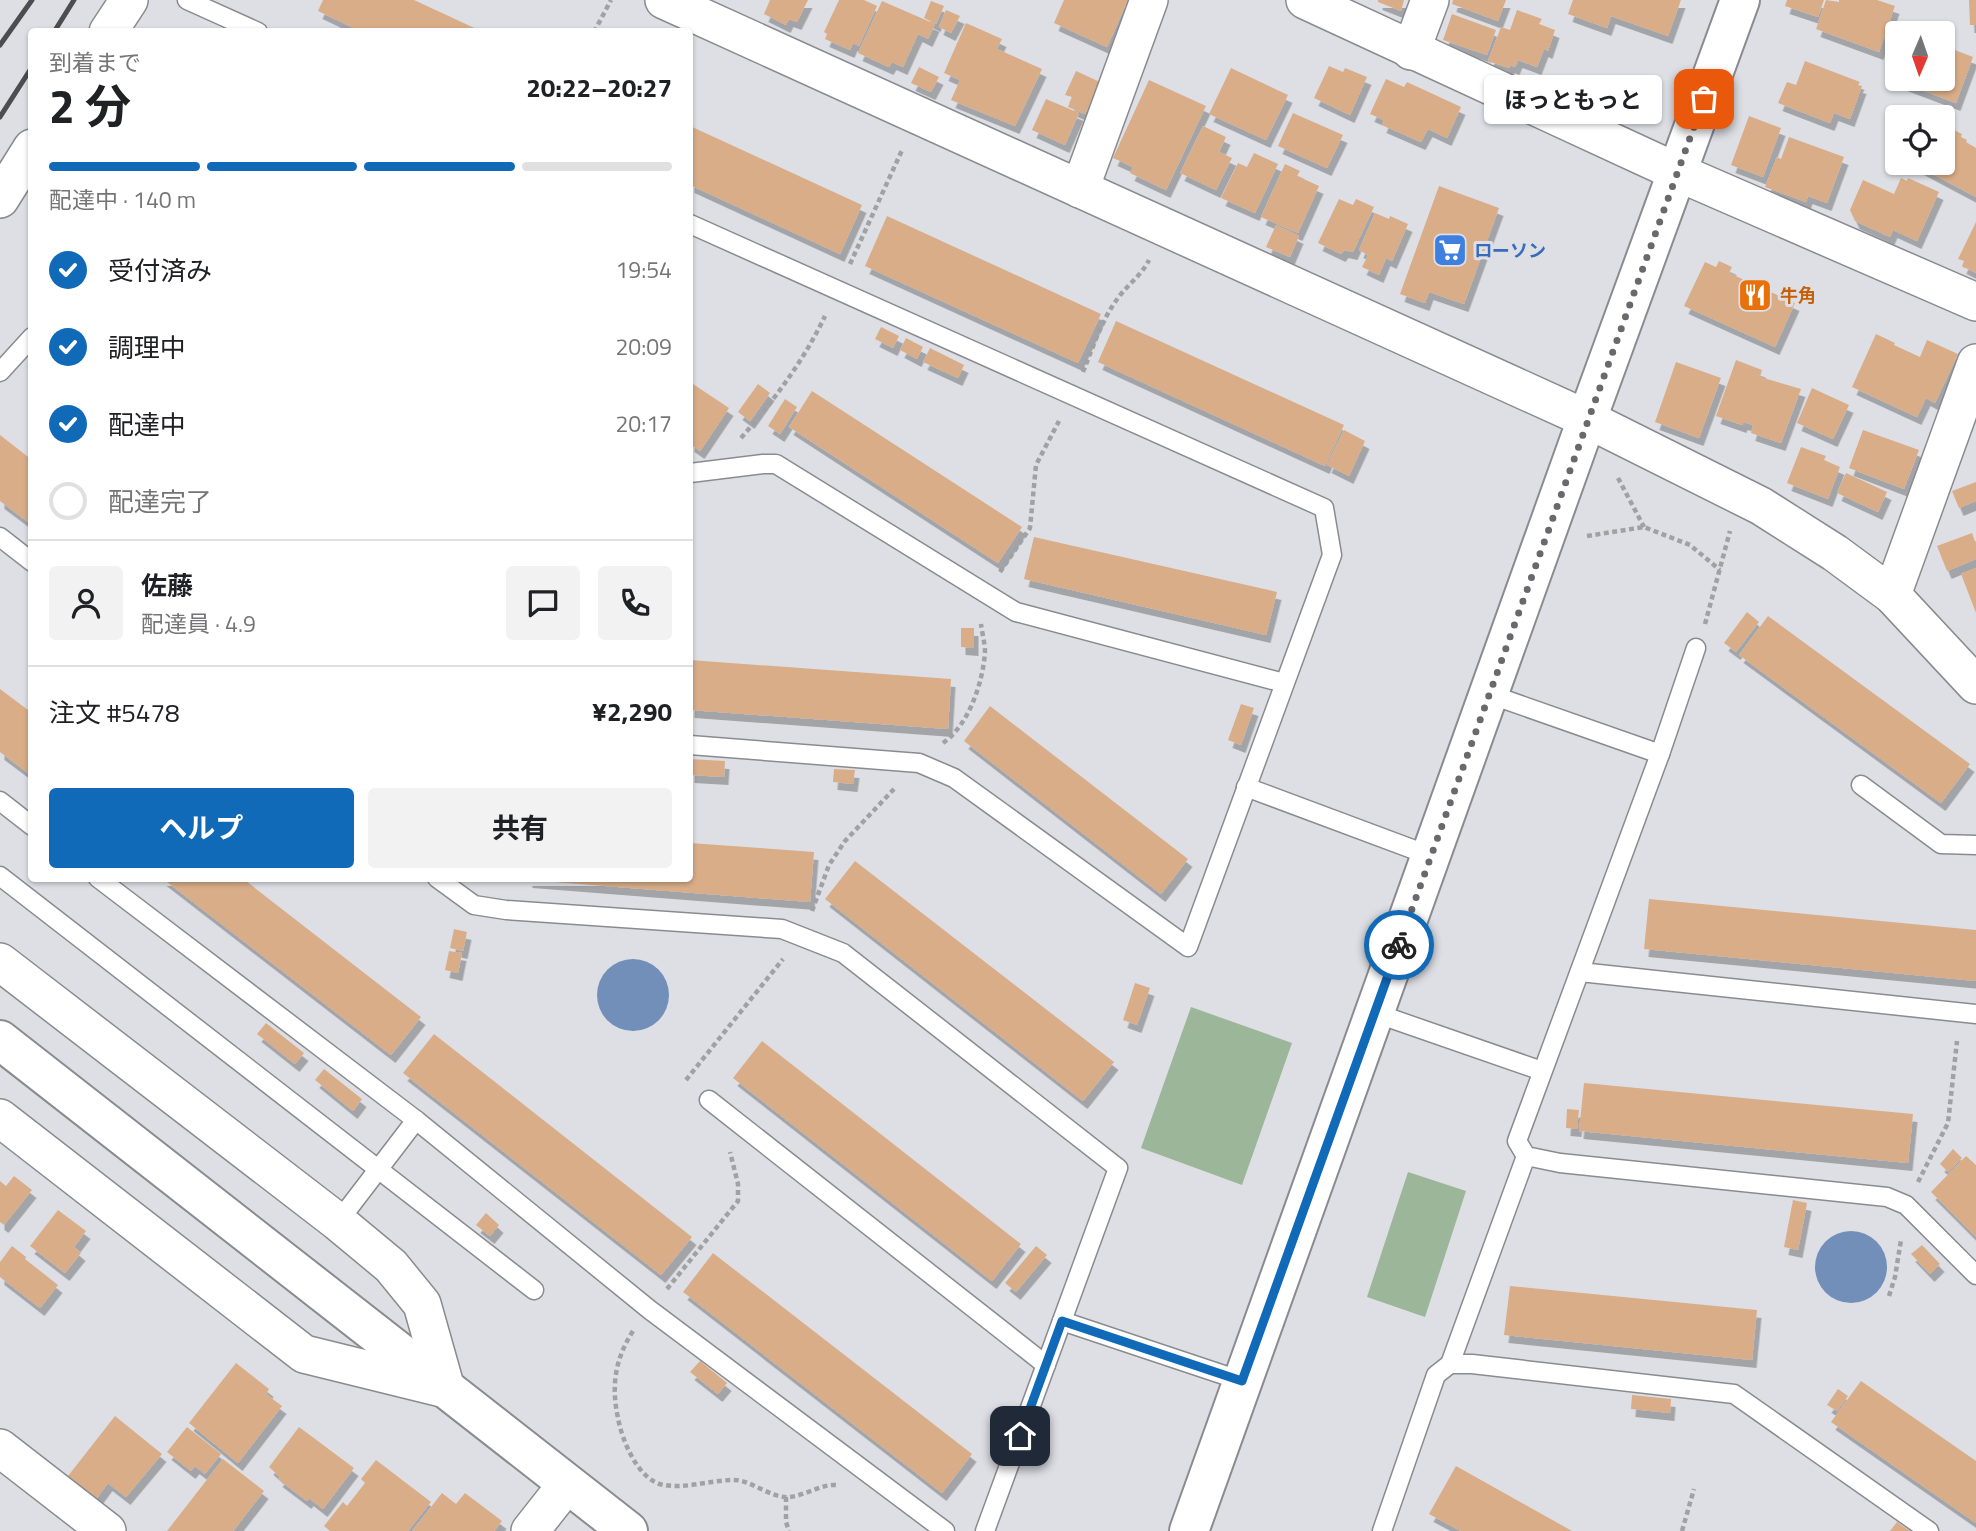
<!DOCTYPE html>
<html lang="ja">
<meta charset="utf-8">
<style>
:root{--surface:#fff;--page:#f2f2f2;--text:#202124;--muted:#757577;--line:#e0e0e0;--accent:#116ab8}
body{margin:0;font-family:"Titillium Web","Noto Sans JP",sans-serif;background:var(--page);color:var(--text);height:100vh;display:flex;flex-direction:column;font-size:26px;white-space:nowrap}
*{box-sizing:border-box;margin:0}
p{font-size:23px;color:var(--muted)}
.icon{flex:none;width:38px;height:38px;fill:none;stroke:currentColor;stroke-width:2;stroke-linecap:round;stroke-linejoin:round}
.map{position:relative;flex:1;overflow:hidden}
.sheet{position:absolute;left:28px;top:28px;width:665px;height:854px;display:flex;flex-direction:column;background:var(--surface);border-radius:7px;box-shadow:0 2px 5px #0004}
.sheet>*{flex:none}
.needle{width:46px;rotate:182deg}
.tools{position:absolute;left:1885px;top:21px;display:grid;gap:14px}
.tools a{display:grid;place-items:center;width:70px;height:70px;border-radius:7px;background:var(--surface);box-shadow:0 2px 5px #0004;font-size:35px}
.pin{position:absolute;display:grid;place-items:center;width:60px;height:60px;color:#fff;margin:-30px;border-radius:14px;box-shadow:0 4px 10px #0006}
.courier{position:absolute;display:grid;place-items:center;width:70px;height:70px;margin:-35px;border:5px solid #116ab8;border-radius:50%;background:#fff;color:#222;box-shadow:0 2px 9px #0007}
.bubble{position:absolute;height:49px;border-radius:7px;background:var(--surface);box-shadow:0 2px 5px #0004;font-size:23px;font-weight:700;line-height:49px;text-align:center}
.summary em{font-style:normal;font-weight:700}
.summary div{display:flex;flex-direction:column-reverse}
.summary{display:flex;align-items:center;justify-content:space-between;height:119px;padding:0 21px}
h1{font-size:46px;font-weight:700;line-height:52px}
.bar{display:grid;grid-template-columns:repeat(4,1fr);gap:10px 7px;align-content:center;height:84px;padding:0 21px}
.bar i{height:9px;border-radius:5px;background:var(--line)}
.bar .active{background:var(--accent)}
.bar p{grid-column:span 4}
.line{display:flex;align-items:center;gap:18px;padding:0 21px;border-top:2px solid var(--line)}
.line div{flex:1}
.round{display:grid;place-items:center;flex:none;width:74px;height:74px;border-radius:7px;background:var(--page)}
ol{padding:0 21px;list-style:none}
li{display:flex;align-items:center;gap:21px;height:77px}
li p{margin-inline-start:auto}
li .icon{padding:7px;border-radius:50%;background:var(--accent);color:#fff;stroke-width:4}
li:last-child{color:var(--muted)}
li i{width:38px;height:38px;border:4px solid var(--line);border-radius:50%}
.button{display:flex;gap:14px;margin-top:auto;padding:14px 21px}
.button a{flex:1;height:80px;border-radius:7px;background:var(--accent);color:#fff;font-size:28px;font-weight:700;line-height:80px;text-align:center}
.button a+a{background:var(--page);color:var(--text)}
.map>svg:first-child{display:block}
</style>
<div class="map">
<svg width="1976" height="1531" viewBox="0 0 1976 1531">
<defs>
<filter id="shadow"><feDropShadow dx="4.5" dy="8" stdDeviation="0" flood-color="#0004"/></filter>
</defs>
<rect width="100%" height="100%" fill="#dedfe4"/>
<!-- green -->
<g fill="#9bb699">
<path d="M1191,1007L1292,1043L1242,1185L1141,1148Z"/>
<path d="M1408,1172L1466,1191L1425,1317L1367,1297Z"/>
</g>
<!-- water -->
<g fill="#718fb8">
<circle cx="633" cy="995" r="36"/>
<circle cx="1851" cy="1267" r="36"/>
</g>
<!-- building -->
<g fill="#d9ad88" filter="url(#shadow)">
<path d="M323,0H414L483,32H362L318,11Z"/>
<path d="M770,0H808L797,22L789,19L786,25L764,14Z"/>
<path d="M839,0H864L877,6L859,46L853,43L850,50L825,39L827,34L824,32Z"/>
<path d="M1064,0H1128L1107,47L1054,23Z"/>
<path d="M1378,0H1404L1401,11L1378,2Z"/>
<path d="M1453,0H1506L1498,21L1452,4Z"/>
<path d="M1573,0H1681L1668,36L1611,16L1607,28L1568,14Z"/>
<path d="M1787,0H1824L1818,17L1785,6Z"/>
<path d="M1826,0L1839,2V0H1877L1895,6L1879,52L1816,29Z"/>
<path d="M1969,0H1976V25H1970Z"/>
<path d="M882,1L935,24L928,39L918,34L903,67L892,62L889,67L858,53Z"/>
<path d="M931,1L944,6L936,24L924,18Z"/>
<path d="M946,10L960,16L951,33L939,27Z"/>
<path d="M1517,10L1542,19L1539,24L1555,30L1548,51L1544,49L1537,67L1518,60L1515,67L1510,65L1509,68L1488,61L1501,27L1510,30Z"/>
<path d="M1452,14L1496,30L1487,55L1443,40Z"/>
<path d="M966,23L1002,39L997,49L1042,69L1015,126L951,100L960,80L944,73Z"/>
<path d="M1942,45L1973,57L1956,103L1900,82L1901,79H1942Z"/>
<path d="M1805,61L1860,82L1858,85L1862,86L1850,119L1834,113L1830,123L1778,103L1787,82L1796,85Z"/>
<path d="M1329,66L1343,72L1345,68L1367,77L1350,115L1314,98Z"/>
<path d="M919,67L939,77L931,92L911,83Z"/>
<path d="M1231,68L1288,95L1266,140L1209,114Z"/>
<path d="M1076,71L1100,82L1085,114L1068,107L1072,97L1065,95Z"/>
<path d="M1386,79L1404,87L1407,82L1461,107L1447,138L1428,129L1421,142L1382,125L1384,120L1370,114Z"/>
<path d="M1149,80L1206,106L1166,190L1130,173L1133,167L1113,158Z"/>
<path d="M1046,99L1079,113L1065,145L1032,130Z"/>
<path d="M1293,113L1343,135L1327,168L1278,146Z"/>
<path d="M1749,116L1781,128L1763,177L1731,165Z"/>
<path d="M1942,124L1962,134L1961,137L1967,140L1966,142L1976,148V197L1912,163H1942Z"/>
<path d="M690,126L862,205L840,254L690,185Z"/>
<path d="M1203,126L1226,137L1219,152L1232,158L1216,190L1180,173Z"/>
<path d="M1789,137L1844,157L1827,203L1808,196L1806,202L1765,187L1777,157L1781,159Z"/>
<path d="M1254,153L1278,164L1255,213L1221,198L1238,163L1247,167Z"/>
<path d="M1285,164L1300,171L1297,176L1319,186L1298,233L1261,217Z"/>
<path d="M1901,178L1907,181L1908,178L1939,192L1917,241L1893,230L1890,237L1855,221L1850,210L1863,180L1894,194Z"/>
<path d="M1439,186L1499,208L1464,304L1429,292L1425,303L1400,294Z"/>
<path d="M1339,199L1353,205L1356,199L1374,207L1353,252L1344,250L1341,254L1318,243Z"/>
<path d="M1375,213L1389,219L1390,216L1408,224L1392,261L1386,258L1379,275L1362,267L1368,255L1359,250Z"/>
<path d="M887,216L1101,314L1078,363L865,266Z"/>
<path d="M1976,222V273L1962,266L1964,261L1958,259Z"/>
<path d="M1276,225L1299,236L1290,257L1266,247Z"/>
<path d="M1719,261L1732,267L1729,273L1795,303L1775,347L1684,306L1705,262L1716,267Z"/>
<path d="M1116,321L1344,425L1325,466L1098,362Z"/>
<path d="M881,327L899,336L893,348L875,339Z"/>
<path d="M1876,334L1895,343L1894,345L1920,357L1927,340L1958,354L1935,403L1926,398L1917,417L1852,387Z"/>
<path d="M906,338L923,347L917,359L900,350Z"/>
<path d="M930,348L964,365L958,378L923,362Z"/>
<path d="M1736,360L1762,370L1760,377L1801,389L1781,443L1751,433L1753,425L1743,422L1742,425L1716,416Z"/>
<path d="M1676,362L1721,378L1699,438L1655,422Z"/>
<path d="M690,382L729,408L700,451L690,444Z"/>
<path d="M758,384L770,393L750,421L738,412Z"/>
<path d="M1812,388L1849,405L1833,439L1797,423Z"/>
<path d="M812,391L1022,527L998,563L789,427Z"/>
<path d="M785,399L797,407L780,434L768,426Z"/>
<path d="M1344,430L1365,441L1349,476L1327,465Z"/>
<path d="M1863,430L1919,450L1904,489L1849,468Z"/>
<path d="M0,435L32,460V525L0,501Z"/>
<path d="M1801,447L1826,456L1824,460L1840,467L1828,499L1787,483Z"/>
<path d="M1846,473L1887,492L1878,512L1837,493Z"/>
<path d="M1976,482V501L1959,508L1952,491Z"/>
<path d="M1972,533L1976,544V559L1947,571L1937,546Z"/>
<path d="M1034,537L1277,592L1266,635L1024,579Z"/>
<path d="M1976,568V613L1961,574Z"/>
<path d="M1747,612L1759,622L1736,652L1724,643Z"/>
<path d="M1768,616L1970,764L1941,803L1739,655Z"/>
<path d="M961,628H974V648L961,647Z"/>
<path d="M690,660L951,679L948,729L690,710Z"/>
<path d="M0,689L32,713V776L0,752Z"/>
<path d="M1241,704L1254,708L1241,745L1228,740Z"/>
<path d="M990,706L1188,859L1161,894L964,741Z"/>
<path d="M690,759L725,761L724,777L690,775Z"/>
<path d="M834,769L855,770L853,784L833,782Z"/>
<path d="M690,843L814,852L810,902L528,880V878H690Z"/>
<path d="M855,861L1114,1062L1083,1101L825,899Z"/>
<path d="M162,878H242L421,1017L391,1055Z"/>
<path d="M1649,899L1976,930V981L1644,949Z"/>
<path d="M454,929L467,932L463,951L450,948Z"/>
<path d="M449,951L462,953L458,973L445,970Z"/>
<path d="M1135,983L1150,988L1137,1025L1123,1020Z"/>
<path d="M266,1023L304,1053L295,1064L257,1034Z"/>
<path d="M434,1034L692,1237L661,1275L403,1073Z"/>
<path d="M762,1041L1021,1244L992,1281L733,1078Z"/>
<path d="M324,1069L362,1099L353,1111L315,1080Z"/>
<path d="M1584,1083L1913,1114L1908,1163L1579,1131Z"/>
<path d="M1567,1109L1579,1110L1577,1129L1566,1128Z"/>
<path d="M1953,1149L1962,1158L1948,1172L1940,1164Z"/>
<path d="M1966,1156L1976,1165V1237L1931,1192Z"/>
<path d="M14,1176L32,1190L4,1225L0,1222V1181L6,1186Z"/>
<path d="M1793,1200L1807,1203L1798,1250L1784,1247Z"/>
<path d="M58,1210L86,1231L74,1247L81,1253L65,1273L30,1246Z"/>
<path d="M486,1213L499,1225L490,1236L476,1225Z"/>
<path d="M1922,1245L1940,1264L1930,1274L1911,1254Z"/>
<path d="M12,1246L26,1257L25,1259L58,1285L40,1308L0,1277V1262Z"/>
<path d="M1036,1246L1047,1255L1016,1292L1005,1283Z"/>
<path d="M713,1253L972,1454L942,1493L683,1292Z"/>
<path d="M1510,1286L1757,1310L1752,1360L1504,1335Z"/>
<path d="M700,1361L727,1383L718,1394L690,1372Z"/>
<path d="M236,1363L269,1389L266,1394L282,1406L238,1463L189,1423Z"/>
<path d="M1861,1381L1976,1461V1523L1831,1422Z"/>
<path d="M1838,1389L1848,1396L1837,1411L1827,1405Z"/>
<path d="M1632,1395L1671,1399L1670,1413L1631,1409Z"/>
<path d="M115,1416L162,1454L126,1497L108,1483L97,1498L68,1476Z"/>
<path d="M187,1427L221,1454L205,1474L195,1466L191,1471L167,1452Z"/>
<path d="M299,1427L354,1468L323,1509L309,1498L307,1501L278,1479L280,1477L269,1467Z"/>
<path d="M223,1459L264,1491L233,1531H167Z"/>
<path d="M376,1460L431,1502L408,1531H330L324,1526L343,1502L347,1506L365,1483L361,1479Z"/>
<path d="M1456,1466L1572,1531H1461L1429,1514Z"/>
<path d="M442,1493L456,1504L465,1493L502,1521L494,1531H412Z"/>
<path d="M1897,1522L1910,1531H1890Z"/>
</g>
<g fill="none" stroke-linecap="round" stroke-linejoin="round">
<!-- lane casing -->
<g stroke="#8a8b90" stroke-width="21">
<g id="lane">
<path d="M187,0L258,32"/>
<path d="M690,224L1324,508L1332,555L1188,947L954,778L919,763L690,745"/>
<path d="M0,372L32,337"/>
<path d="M690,473L763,464H776L1016,612L1284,683"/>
<path d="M0,537L32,562"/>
<path d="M1489,694L1660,754L1696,648"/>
<path d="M1660,754L1517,1141L1526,1156L1560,1163L1887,1197L1906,1205L1976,1275"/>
<path d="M1861,785L1941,844L1976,845"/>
<path d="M1246,787L1431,856"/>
<path d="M0,801L32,826"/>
<path d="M0,876L534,1290"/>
<path d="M98,878L416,1120L650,1310L945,1531"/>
<path d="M437,878L474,905L506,910L782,929L843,953L1118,1168L985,1531"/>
<path d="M1580,972L1976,1014"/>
<path d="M1375,1013L1542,1071"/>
<path d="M709,1100L1046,1365"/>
<path d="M338,1222L416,1120"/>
<path d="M1062,1321L1242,1381"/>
<path d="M1450,1364L1526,1156"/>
<path d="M1382,1531L1436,1375L1450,1364H1472L1734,1394L1929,1531"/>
</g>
</g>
<!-- street casing -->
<g stroke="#8a8b90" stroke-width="40">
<g id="street">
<path d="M664,0L1587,419L1761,506L1835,553L1892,595L1976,685"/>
<path d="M1305,0L1677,172L1976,302"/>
<path d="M108,32L129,0"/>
<path d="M1411,51L1430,0"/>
<path d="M1080,189L1149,0"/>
<path d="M0,199L32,148"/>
<path d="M1892,595L1976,363"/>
<path d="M0,962L338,1222L391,1266L422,1304L446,1389L304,1354L0,1118"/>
<path d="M0,1448L107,1531"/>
<path d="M530,1531L567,1484"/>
</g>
</g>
<!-- secondary casing -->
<g stroke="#8a8b90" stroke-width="42">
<g id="secondary">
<path d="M0,1040L628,1531"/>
<path d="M1189,1531L1587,419L1740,0"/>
</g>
</g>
<!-- path -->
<g stroke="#a0a1a5" stroke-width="4.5" stroke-dasharray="5 3.5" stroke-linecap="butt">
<path d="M594,32L611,0"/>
<path d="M850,264L903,148"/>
<path d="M1083,372C1093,347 1102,319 1118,298C1128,284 1141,276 1149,260"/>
<path d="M741,438C774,400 803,362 825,316"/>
<path d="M1618,478L1644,527"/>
<path d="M1587,536L1644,527L1690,545L1720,570"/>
<path d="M1000,572L1030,528L1036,465L1059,421"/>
<path d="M1705,624L1730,531"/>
<path d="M943,743C969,725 983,682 985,652C985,643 982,633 981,624"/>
<path d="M812,911L829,865L845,841L894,789"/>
<path d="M686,1080L783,959"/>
<path d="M1918,1182L1948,1123L1957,1041"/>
<path d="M667,1289L738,1201V1184L730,1152"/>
<path d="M1889,1296L1895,1277L1901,1240"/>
<path d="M633,1331C615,1359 611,1386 618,1418C622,1440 638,1481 664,1485C686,1489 711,1480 734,1480C752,1480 771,1499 790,1497C806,1495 822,1484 836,1485"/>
<path d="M786,1497V1522L789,1531"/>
<path d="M1682,1531L1694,1489"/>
</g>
<!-- lane -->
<use href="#lane" stroke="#fff" stroke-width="18"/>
<!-- street -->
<use href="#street" stroke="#fff" stroke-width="37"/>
<!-- secondary -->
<use href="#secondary" stroke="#fff" stroke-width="38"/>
<!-- rail -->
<g stroke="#4d4d4f" stroke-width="5">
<path d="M54,32L74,0"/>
<path d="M0,45L32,0"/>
<path d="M0,117L32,67"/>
</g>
</g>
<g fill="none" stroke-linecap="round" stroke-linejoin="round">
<!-- done -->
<path stroke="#68696c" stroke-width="7" stroke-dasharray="0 12.6" d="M1399,945L1704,99"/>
<!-- route -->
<path stroke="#116ab8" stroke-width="9" d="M1020,1436L1062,1321L1242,1381L1399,945"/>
</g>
<!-- icons -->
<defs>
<g id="supermarket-square" transform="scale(1.75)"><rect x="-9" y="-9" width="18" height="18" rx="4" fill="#3f7fe0" stroke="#dedfe4"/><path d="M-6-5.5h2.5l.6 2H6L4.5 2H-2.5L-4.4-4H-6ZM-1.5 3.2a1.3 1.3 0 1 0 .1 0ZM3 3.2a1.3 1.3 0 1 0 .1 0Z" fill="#fff"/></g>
<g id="restaurant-square" transform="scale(1.75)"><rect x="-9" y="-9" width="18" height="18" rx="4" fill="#e8710a" stroke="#dedfe4"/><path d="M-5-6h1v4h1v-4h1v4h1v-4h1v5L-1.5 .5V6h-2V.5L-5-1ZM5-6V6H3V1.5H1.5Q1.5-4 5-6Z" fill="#fff"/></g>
</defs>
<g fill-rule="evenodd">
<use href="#supermarket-square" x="1450" y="250"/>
<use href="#restaurant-square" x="1755" y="295"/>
</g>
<g text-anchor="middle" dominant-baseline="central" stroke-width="6" stroke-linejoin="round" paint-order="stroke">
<!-- shop labels -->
<g font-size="18" font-weight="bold" fill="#366cbe" stroke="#dedfe4" text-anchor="start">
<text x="1474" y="250">ローソン</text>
</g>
<!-- food labels -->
<g font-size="18" font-weight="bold" fill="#c56008" stroke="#dedfe4" text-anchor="start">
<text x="1780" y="295">牛角</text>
</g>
</g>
</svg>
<div class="tools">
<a><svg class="needle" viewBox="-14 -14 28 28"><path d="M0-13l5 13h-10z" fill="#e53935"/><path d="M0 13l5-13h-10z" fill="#757577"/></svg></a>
<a><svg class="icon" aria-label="locate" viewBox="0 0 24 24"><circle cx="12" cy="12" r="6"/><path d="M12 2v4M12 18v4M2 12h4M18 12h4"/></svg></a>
</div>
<div class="pin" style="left:1704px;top:99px;background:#ea580c"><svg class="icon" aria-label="bag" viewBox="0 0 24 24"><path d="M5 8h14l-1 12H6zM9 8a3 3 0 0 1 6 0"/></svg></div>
<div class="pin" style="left:1020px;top:1436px;background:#1f2937"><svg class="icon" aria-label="home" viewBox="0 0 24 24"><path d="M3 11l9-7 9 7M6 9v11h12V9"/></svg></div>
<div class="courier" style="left:1399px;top:945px"><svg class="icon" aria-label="bike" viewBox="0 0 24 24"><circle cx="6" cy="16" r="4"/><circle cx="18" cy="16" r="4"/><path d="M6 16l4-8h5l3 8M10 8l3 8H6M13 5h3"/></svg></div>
<div class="bubble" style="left:1484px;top:75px;width:178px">ほっともっと</div>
<section class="sheet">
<div class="summary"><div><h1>2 分</h1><p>到着まで</p></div><em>20:22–20:27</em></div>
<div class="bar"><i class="active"></i><i class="active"></i><i class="active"></i><i></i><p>配達中 · 140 m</p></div>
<ol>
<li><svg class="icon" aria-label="check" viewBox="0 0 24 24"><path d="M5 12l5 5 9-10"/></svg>受付済み<p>19:54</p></li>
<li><svg class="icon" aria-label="check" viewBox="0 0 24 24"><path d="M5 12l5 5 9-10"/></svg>調理中<p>20:09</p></li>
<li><svg class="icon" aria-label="check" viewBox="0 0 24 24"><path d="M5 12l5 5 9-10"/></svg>配達中<p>20:17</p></li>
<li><i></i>配達完了</li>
</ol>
<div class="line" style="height:126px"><a class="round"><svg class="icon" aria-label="person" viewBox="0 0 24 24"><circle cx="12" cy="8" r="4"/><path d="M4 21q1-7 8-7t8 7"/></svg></a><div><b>佐藤</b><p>配達員 · 4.9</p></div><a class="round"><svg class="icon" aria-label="chat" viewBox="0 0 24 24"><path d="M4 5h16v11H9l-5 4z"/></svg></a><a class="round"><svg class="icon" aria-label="phone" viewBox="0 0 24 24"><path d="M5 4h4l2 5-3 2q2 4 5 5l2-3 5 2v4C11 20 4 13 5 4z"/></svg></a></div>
<div class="line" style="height:91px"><div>注文 #5478</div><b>¥2,290</b></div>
<div class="button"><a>ヘルプ</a><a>共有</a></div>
</section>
</div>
